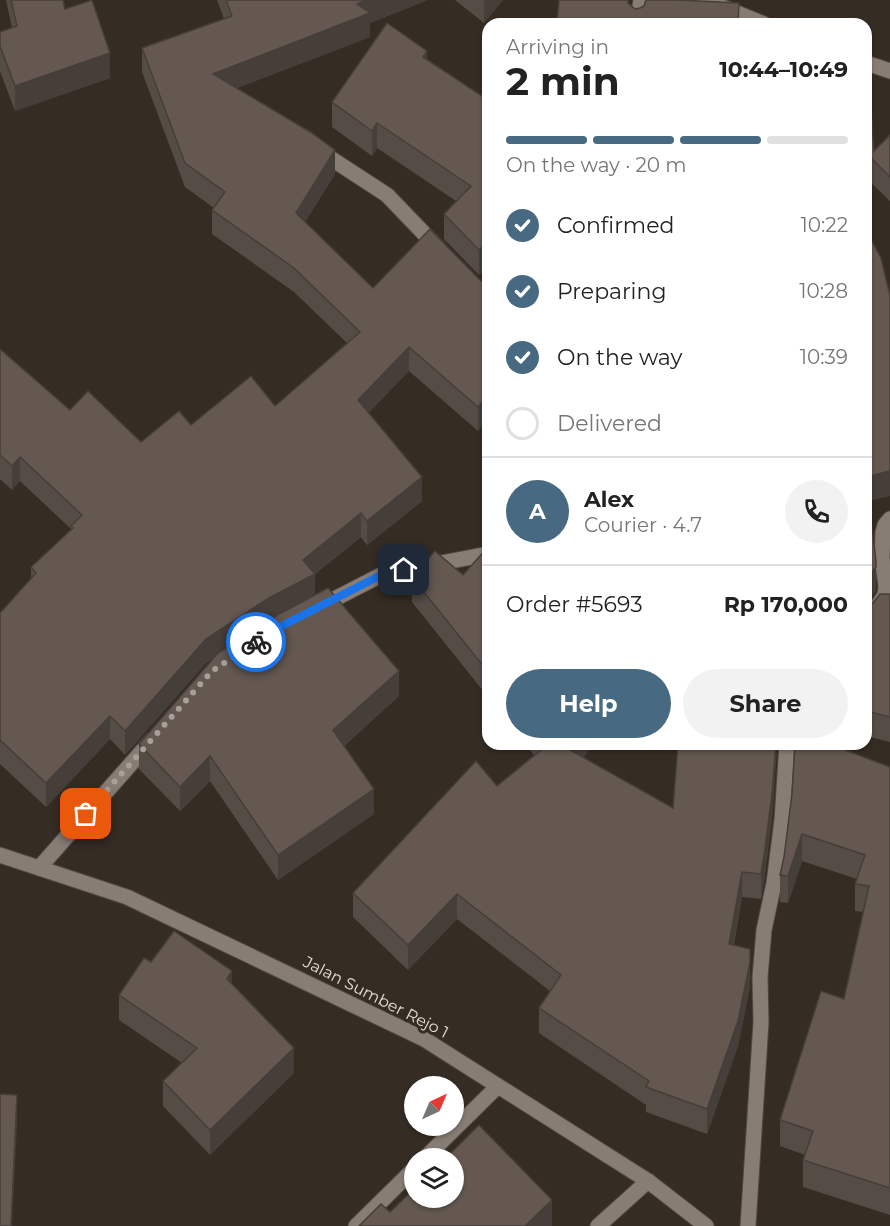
<!DOCTYPE html>
<meta charset="utf-8">
<style>
:root{--surface:#fff;--page:#f2f2f2;--text:#222;--muted:#767676;--line:#e0e0e0;--accent:#476981}
body{margin:0;font-family:Montserrat,sans-serif;background:var(--page);color:var(--text);height:100vh;display:flex;flex-direction:column;font-size:22px;white-space:nowrap}
*{box-sizing:border-box;margin:0}
p{font-size:20px;color:var(--muted)}
.icon{flex:none;width:33px;height:33px;fill:none;stroke:currentColor;stroke-width:2;stroke-linecap:round;stroke-linejoin:round}
.map{position:relative;flex:1;overflow:hidden}
.drawer{position:absolute;left:482px;top:18px;width:390px;height:732px;display:flex;flex-direction:column;background:var(--surface);border-radius:18px;box-shadow:0 2px 4px #0004}
.drawer>*{flex:none}
.needle{width:39px;rotate:44deg}
.tools{position:absolute;left:404px;top:1076px;display:grid;gap:12px}
.tools a{display:grid;place-items:center;width:60px;height:60px;border-radius:50%;background:var(--surface);box-shadow:0 2px 4px #0004;font-size:30px}
.pin{position:absolute;display:grid;place-items:center;width:51px;height:51px;color:#fff;margin:-26px;border-radius:12px;box-shadow:0 3px 9px #0006}
.courier{position:absolute;display:grid;place-items:center;width:60px;height:60px;margin:-30px;border:4px solid #1a73e8;border-radius:50%;background:#fff;color:#222;box-shadow:0 2px 8px #0007}
.summary em{font-style:normal;font-weight:700}
.summary div{display:flex;flex-direction:column-reverse}
.summary{display:flex;align-items:center;justify-content:space-between;height:102px;padding:0 24px}
h1{font-size:39px;font-weight:700;line-height:45px}
.bar{display:grid;grid-template-columns:repeat(4,1fr);gap:9px 6px;align-content:center;height:72px;padding:0 24px}
.bar i{height:8px;border-radius:4px;background:var(--line)}
.bar .selected{background:var(--accent)}
.bar p{grid-column:span 4}
.line{display:flex;align-items:center;gap:15px;padding:0 24px;border-top:2px solid var(--line)}
.line div{flex:1}
.round{display:grid;place-items:center;flex:none;width:63px;height:63px;border-radius:32px;background:var(--page)}
ol{padding:0 24px;list-style:none}
li{display:flex;align-items:center;gap:18px;height:66px}
li p{margin-inline-start:auto}
li .icon{padding:6px;border-radius:50%;background:var(--accent);color:#fff;stroke-width:4}
li:last-child{color:var(--muted)}
li i{width:33px;height:33px;border:3px solid var(--line);border-radius:50%}
.cta{display:flex;gap:12px;margin-top:auto;padding:12px 24px}
.cta a{flex:1;height:69px;border-radius:36px;background:var(--accent);color:#fff;font-size:24px;font-weight:700;line-height:69px;text-align:center}
.cta a+a{background:var(--page);color:var(--text)}
.map>svg:first-child{display:block}
</style>
<div class="map">
<svg width="890" height="1226" viewBox="0 0 890 1226">
<rect width="100%" height="100%" fill="#352c24"/>
<g fill="none" stroke-linecap="round" stroke-linejoin="round">
<!-- minor casing -->
<g stroke="#504942" stroke-width="17">
<g id="minor">
<path d="M705,0L764,24"/>
<path d="M637,24L641,0"/>
<path d="M866,63L890,71"/>
<path d="M318,150L387,195L438,248"/>
<path d="M319,607L383,574L488,554"/>
<path d="M866,621L874,611L885,595L886,586L882,558L883,532L885,525L890,519"/>
<path d="M0,855L127,897L424,1039L648,1181L706,1226"/>
<path d="M39,868L152,740"/>
<path d="M425,1158L498,1086"/>
<path d="M356,1226L414,1169"/>
<path d="M598,1226L648,1181"/>
<path d="M748,1226L761,1022L760,977L764,930L774,883L782,820L787,744"/>
</g>
</g>
<!-- minor -->
<use href="#minor" stroke="#887d74" stroke-width="15"/>
</g>
<!-- wall -->
<g fill="#564c46">
<path d="M6,0H63L65,9L110,78L15,111L0,71V32L12,28Z"/>
<path d="M217,0H428L370,23V37L237,88L335,174L305,222L373,288L481,281L485,283H488V429L483,424L478,431L409,371L368,413L422,501L367,545L361,537L315,574V595L399,696L344,746L374,814L278,880L210,781L180,811L139,769V744L215,657L206,663L125,755L110,739L46,807L0,764V613L31,579V567L71,530V529L20,481L12,490L0,479V349L70,410L141,442L191,425L275,406L347,343L294,292L212,234V210L214,208L185,187L142,72V48L224,19Z"/>
<path d="M455,0H503L484,23Z"/>
<path d="M866,48L874,151L890,135V201L866,178Z"/>
<path d="M427,59L488,100L479,275L444,239V214L456,201L377,148L372,156L332,127V102Z"/>
<path d="M488,547V697L412,602V577L463,575Z"/>
<path d="M890,594V742L866,736V606Z"/>
<path d="M525,744H594L583,757L673,808L777,744L772,819L764,881L761,899L742,897L734,945L750,987L738,1046L707,1134L646,1112V1105L539,1033V1008L550,991L457,919L408,970L353,917V893L497,786L534,755Z"/>
<path d="M843,744V749L890,767V1215L803,1187V1160L805,1155L780,1146V1120L844,999L863,912L855,911V884L857,879L802,861L788,903L780,902V875L784,857L792,794Z"/>
<path d="M232,984L294,1073L210,1155L163,1106V1081L182,1063L119,1020V995Z"/>
</g>
<!-- shaded-wall -->
<g fill="#463e39">
<path d="M367,0H428L370,23V37L213,97V74L357,4Z"/>
<path d="M484,0H503L484,23Z"/>
<path d="M427,51V75L423,57Z"/>
<path d="M110,53V78L15,111V86Z"/>
<path d="M377,123V148L372,156V131Z"/>
<path d="M335,150V174L296,237V213Z"/>
<path d="M488,242V267L479,275V250Z"/>
<path d="M409,347V371L358,424V400Z"/>
<path d="M483,401V424L478,431V407Z"/>
<path d="M20,457V481L12,490V466Z"/>
<path d="M890,471V496L866,502V477Z"/>
<path d="M422,477V501L367,545V521Z"/>
<path d="M361,513V537L315,574V598L269,622L206,663L125,755V731L206,639Z"/>
<path d="M876,561V591L866,605V580Z"/>
<path d="M399,671V696L333,755V730Z"/>
<path d="M110,716V739L46,807V783Z"/>
<path d="M574,744H594L570,775V750Z"/>
<path d="M776,744H777L772,819L764,881L761,899V874Z"/>
<path d="M836,744H843V750L835,746Z"/>
<path d="M210,756V781L180,811V787Z"/>
<path d="M374,789V814L278,880V855Z"/>
<path d="M802,834V861L788,903V876Z"/>
<path d="M742,872V897L729,969V944Z"/>
<path d="M457,894V919L408,970V945Z"/>
<path d="M750,962V987L738,1046L707,1134V1109Z"/>
<path d="M232,971V996L227,979Z"/>
<path d="M294,1048V1073L210,1155V1130Z"/>
<path d="M17,1095V1126L12,1226H11Z"/>
<path d="M552,1200V1226H525Z"/>
</g>
<!-- building -->
<g fill="#645851" stroke="#463e39" stroke-width="1.5">
<path d="M11,0H63L65,9L92,0L110,53L15,86L0,46V32L17,26Z"/>
<path d="M226,0H367L357,4L370,13L213,74L312,133L335,150L296,213L373,288L430,229L481,281L485,283H488V405L483,401L478,407L409,347L358,400L422,477L367,521L361,513L303,560L315,574L269,598L206,639L125,731L110,716L46,783L0,740V613L36,573L31,567L73,528L71,526L82,515L20,457L12,466L0,455V349L70,410L88,391L141,442L179,411L191,425L251,376L275,406L360,332L294,268L212,210L225,192L185,163L142,48L232,16Z"/>
<path d="M559,0H628V3L635,9L640,8L644,6L646,0H678L739,3L738,24H557Z"/>
<path d="M387,23L427,51L423,57L488,100V242L479,250L444,214L471,186L377,123L372,131L332,102Z"/>
<path d="M866,48L867,49L874,151L890,135V177L866,153Z"/>
<path d="M866,230L881,258L890,296V471L866,477L876,561V567L866,580Z"/>
<path d="M488,547V672L412,577L435,551L463,575Z"/>
<path d="M328,588L399,671L333,730L374,789L278,855L210,756L180,787L139,744L218,653L279,614Z"/>
<path d="M880,594H890V717L866,711V606L873,603Z"/>
<path d="M545,744H574L570,750L673,808L678,744H776L772,794L764,856L761,874L742,872L729,944L750,949V962L738,1021L707,1109L646,1087L649,1081L539,1008L561,975L457,894L408,945L353,893L476,761L497,786L546,746Z"/>
<path d="M795,744H836L835,746L890,767V1188L803,1160L813,1131L780,1120L821,991L844,999L869,886L855,884L865,855L802,834L788,876L780,875L784,857L792,794Z"/>
<path d="M174,931L232,971L227,979L294,1048L210,1130L163,1081L197,1048L119,995L144,958L151,962Z"/>
<path d="M0,1094L17,1095L11,1226H0Z"/>
<path d="M479,1125L552,1200L525,1226H359L381,1204L390,1212L414,1189V1197H453V1158H446Z"/>
</g>
<g fill="none" stroke-linecap="round" stroke-linejoin="round">
<!-- done -->
<path stroke="#a7a09a" stroke-width="6" stroke-dasharray="0 10.8" d="M86,814L212,671L256,642"/>
<!-- route -->
<path stroke="#1a73e8" stroke-width="8" d="M256,642L274,630L383,574L404,570"/>
</g>
<g text-anchor="middle" dominant-baseline="central" stroke-width="6" stroke-linejoin="round" paint-order="stroke">
<!-- street labels -->
<g font-size="16" fill="#e4ded9" stroke="#352c24">
<text transform="translate(376 997) rotate(27)">Jalan Sumber Rejo 1</text>
</g>
</g>
</svg>
<div class="tools">
<a><svg class="needle" viewBox="-14 -14 28 28"><path d="M0-13l5 13h-10z" fill="#e53935"/><path d="M0 13l5-13h-10z" fill="#767676"/></svg></a>
<a><svg class="icon" aria-label="layers" viewBox="0 0 24 24"><path d="M12 4l9 5-9 5-9-5zM3 14l9 5 9-5"/></svg></a>
</div>
<div class="pin" style="left:86px;top:814px;background:#ea580c"><svg class="icon" aria-label="bag" viewBox="0 0 24 24"><path d="M5 8h14l-1 12H6zM9 8a3 3 0 0 1 6 0"/></svg></div>
<div class="pin" style="left:404px;top:570px;background:#1f2937"><svg class="icon" aria-label="home" viewBox="0 0 24 24"><path d="M3 11l9-7 9 7M6 9v11h12V9"/></svg></div>
<div class="courier" style="left:256px;top:642px"><svg class="icon" aria-label="bike" viewBox="0 0 24 24"><circle cx="6" cy="16" r="4"/><circle cx="18" cy="16" r="4"/><path d="M6 16l4-8h5l3 8M10 8l3 8H6M13 5h3"/></svg></div>
<section class="drawer">
<div class="summary"><div><h1>2 min</h1><p>Arriving in</p></div><em>10:44–10:49</em></div>
<div class="bar"><i class="selected"></i><i class="selected"></i><i class="selected"></i><i></i><p>On the way · 20 m</p></div>
<ol>
<li><svg class="icon" aria-label="check" viewBox="0 0 24 24"><path d="M5 12l5 5 9-10"/></svg>Confirmed<p>10:22</p></li>
<li><svg class="icon" aria-label="check" viewBox="0 0 24 24"><path d="M5 12l5 5 9-10"/></svg>Preparing<p>10:28</p></li>
<li><svg class="icon" aria-label="check" viewBox="0 0 24 24"><path d="M5 12l5 5 9-10"/></svg>On the way<p>10:39</p></li>
<li><i></i>Delivered</li>
</ol>
<div class="line" style="height:108px"><b class="round" style="background:var(--accent);color:#fff">A</b><div><b>Alex</b><p>Courier · 4.7</p></div><a class="round"><svg class="icon" aria-label="phone" viewBox="0 0 24 24"><path d="M5 4h4l2 5-3 2q2 4 5 5l2-3 5 2v4C11 20 4 13 5 4z"/></svg></a></div>
<div class="line" style="height:78px"><div>Order #5693</div><b>Rp 170,000</b></div>
<div class="cta"><a>Help</a><a>Share</a></div>
</section>
</div>
